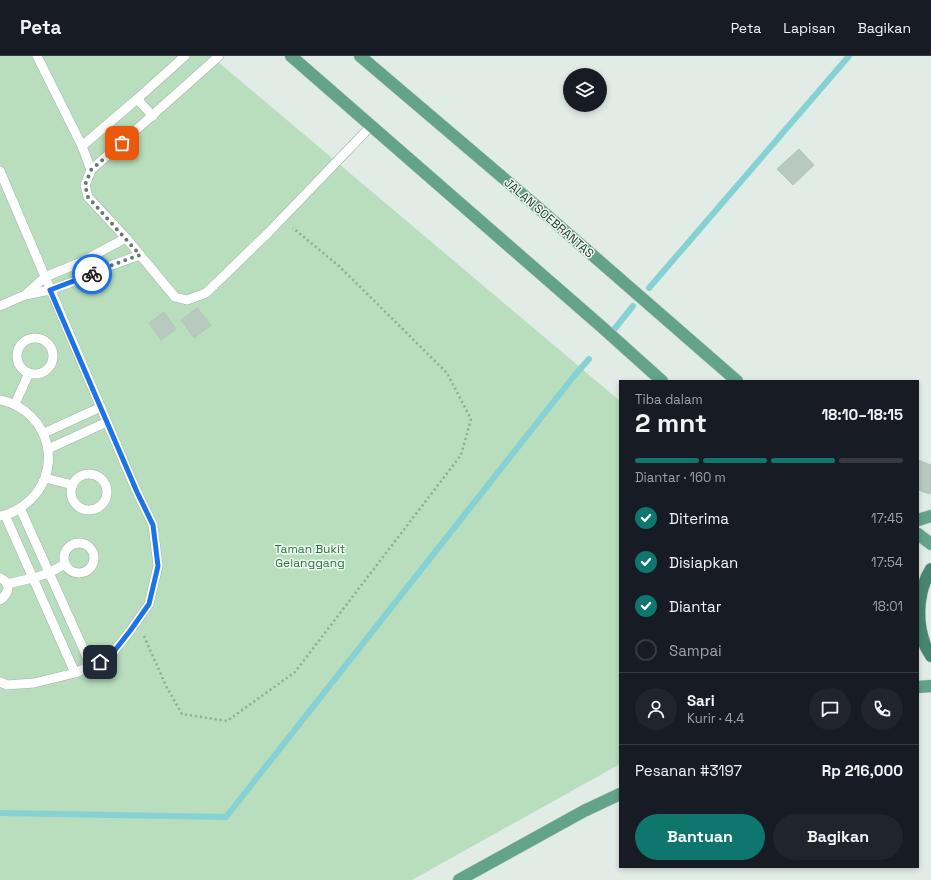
<!DOCTYPE html>
<html lang="id">
<meta charset="utf-8">
<style>
:root{--surface:#171b24;--page:#20242c;--text:#f1f3f6;--muted:#9ea1a6;--line:#363941;--accent:#0f766e}
body{margin:0;font-family:"Space Grotesk",sans-serif;background:var(--page);color:var(--text);height:100vh;display:flex;flex-direction:column;font-size:15px;white-space:nowrap}
*{box-sizing:border-box;margin:0}
p{font-size:13px;color:var(--muted)}
.icon{flex:none;width:22px;height:22px;fill:none;stroke:currentColor;stroke-width:2;stroke-linecap:round;stroke-linejoin:round}
.map{position:relative;flex:1;overflow:hidden}
.panel{position:absolute;left:619px;top:324px;width:300px;height:488px;display:flex;flex-direction:column;background:var(--surface);border-radius:0px;box-shadow:0 2px 6px #0003}
.panel>*{flex:none}
.tools{position:absolute;left:563px;top:12px;display:grid;gap:8px}
.tools a{display:grid;place-items:center;width:44px;height:44px;border-radius:50%;background:var(--surface);box-shadow:0 2px 6px #0003;font-size:20px}
.pin{position:absolute;display:grid;place-items:center;width:34px;height:34px;color:#fff;margin:-17px;border-radius:8px;box-shadow:0 2px 6px #0006}
.courier{position:absolute;display:grid;place-items:center;width:40px;height:40px;margin:-20px;border:3px solid #1a73e8;border-radius:50%;background:#fff;color:#222;box-shadow:0 1px 5px #0007}
.overview em{font-style:normal;font-weight:700}
.overview div{display:flex;flex-direction:column-reverse}
.overview{display:flex;align-items:center;justify-content:space-between;height:68px;padding:0 16px}
h1{font-size:26px;font-weight:700;line-height:30px}
.bar{display:grid;grid-template-columns:repeat(4,1fr);gap:6px 4px;align-content:center;height:48px;padding:0 16px}
.bar i{height:5px;border-radius:3px;background:var(--line)}
.bar .active{background:var(--accent)}
.bar p{grid-column:span 4}
.line{display:flex;align-items:center;gap:10px;padding:0 16px;border-top:1px solid var(--line)}
.line div{flex:1}
.round{display:grid;place-items:center;flex:none;width:42px;height:42px;border-radius:21px;background:var(--page)}
ol{padding:0 16px;list-style:none}
li{display:flex;align-items:center;gap:12px;height:44px}
li p{margin-inline-start:auto}
li .icon{padding:4px;border-radius:50%;background:var(--accent);color:#fff;stroke-width:4}
li:last-child{color:var(--muted)}
li i{width:22px;height:22px;border:2px solid var(--line);border-radius:50%}
.button{display:flex;gap:8px;margin-top:auto;padding:8px 16px}
.button a{flex:1;height:46px;border-radius:24px;background:var(--accent);color:#fff;font-size:16px;font-weight:700;line-height:46px;text-align:center}
.button a+a{background:var(--page);color:var(--text)}
header{display:flex;align-items:center;gap:24px;box-sizing:border-box;height:56px;padding:0 20px;background:var(--surface);border-bottom:1px solid var(--line)}
header strong{font-size:19px}
nav{display:flex;gap:22px;margin-inline-start:auto;font-size:14px}
.map>svg:first-child{display:block}
</style>
<header>
<strong>Peta</strong>
<nav><a>Peta</a><a>Lapisan</a><a>Bagikan</a></nav>
</header>
<div class="map">
<svg width="931" height="824" viewBox="0 0 931 824">
<rect width="100%" height="100%" fill="#e0ece5"/>
<!-- green -->
<path fill="#b8debd" d="M0,0H211L620,345V708L412,824H0Z"/>
<g fill="none" stroke-linecap="round" stroke-linejoin="round">
<!-- stream -->
<g stroke="#85d1d3" stroke-width="6">
<path d="M649,232L849,0"/>
<path d="M612,276L633,250"/>
<path d="M0,757L226,761L574,320L589,303"/>
</g>
</g>
<!-- building -->
<g fill="#b8c9c0" stroke="#b2c5bb">
<path d="M799,93L814,109L793,129L777,113Z"/>
<path d="M197,252L211,269L194,282L181,264Z"/>
<path d="M164,256L176,273L161,284L149,267Z"/>
<path d="M918,404L931,409V435L930,438L918,434Z"/>
</g>
<g fill="none" stroke-linecap="round" stroke-linejoin="round">
<!-- service casing -->
<g stroke="#a3b4ab" stroke-width="10">
<g id="service">
<path d="M37,0L82,90L91,114"/>
<path d="M219,0L91,114L85,129L88,141L126,182L175,241L187,244L206,237L268,177L371,70"/>
<path d="M137,43L153,60"/>
<path d="M82,90L137,43L185,0"/>
<path d="M0,115L127,413L137,436L153,469L158,510L149,548L130,575L108,603L75,617L34,627L7,629L0,626"/>
<path d="M25,239L45,221L79,207L126,182"/>
<path d="M0,250L25,239L50,234L81,223L112,209L140,199"/>
<circle cx="35" cy="300" r="18"/>
<path d="M0,344C52,355 66,419 23,450C16,455 8,459 0,460"/>
<path d="M15,348L29,317"/>
<path d="M44,377L101,351"/>
<path d="M48,393L107,366"/>
<circle cx="89" cy="436" r="18"/>
<path d="M45,422L73,429"/>
<path d="M20,452L91,610"/>
<path d="M5,459L75,617"/>
<circle cx="79" cy="502" r="15"/>
<path d="M0,522C12,527 9,538 0,544"/>
<path d="M7,528L33,522L49,517L65,508"/>
</g>
</g>
<!-- primary casing -->
<g stroke="#c1c8c5" stroke-width="13">
<g id="primary">
<path d="M291,0L603,272L662,325"/>
<path d="M360,0L535,149L737,325"/>
<path d="M918,464L931,460"/>
<path d="M918,478L931,488"/>
<path d="M918,631L931,630"/>
<path d="M459,824L584,755L620,738"/>
</g>
</g>
<!-- trunk casing -->
<g stroke="#c1c8c5" stroke-width="13">
<path id="trunk" d="M931,513C918,534 916,563 924,586C925,591 929,596 931,600"/>
</g>
<!-- path -->
<path stroke="#7fb19b" stroke-width="2.5" stroke-dasharray="2 3" stroke-linecap="butt" d="M144,580L166,630L182,658L227,665L295,616L461,399L471,363L447,317L339,210L293,172"/>
<!-- service -->
<use href="#service" stroke="#fff" stroke-width="9"/>
<!-- primary -->
<use href="#primary" stroke="#62a38a" stroke-width="12"/>
<!-- trunk -->
<use href="#trunk" stroke="#468670" stroke-width="12"/>
</g>
<g fill="none" stroke-linecap="round" stroke-linejoin="round">
<!-- done -->
<path stroke="#637a70" stroke-width="4" stroke-dasharray="0 7.2" d="M92,218L112,209L140,199L88,141L85,129L91,114L122,87"/>
<!-- route -->
<path stroke="#1a73e8" stroke-width="5" d="M92,218L50,234L137,436L153,469L158,510L149,548L130,575L108,603L100,606"/>
</g>
<g text-anchor="middle" dominant-baseline="central" stroke-width="3" stroke-linejoin="round" paint-order="stroke">
<!-- street labels -->
<g font-size="12" fill="#203c31" stroke="#f0f8f3">
<text transform="translate(549 162) rotate(41)">JALAN SOEBRANTAS</text>
</g>
<!-- park labels -->
<g font-size="12" fill="#28753c" stroke="#f0f8f3">
<text x="310" y="493">Taman Bukit<tspan x="310" dy="14">Gelanggang</tspan></text>
</g>
</g>
</svg>
<div class="tools">
<a><svg class="icon" aria-label="layers" viewBox="0 0 24 24"><path d="M12 4l9 5-9 5-9-5zM3 14l9 5 9-5"/></svg></a>
</div>
<div class="pin" style="left:122px;top:87px;background:#ea580c"><svg class="icon" aria-label="bag" viewBox="0 0 24 24"><path d="M5 8h14l-1 12H6zM9 8a3 3 0 0 1 6 0"/></svg></div>
<div class="pin" style="left:100px;top:606px;background:#1f2937"><svg class="icon" aria-label="home" viewBox="0 0 24 24"><path d="M3 11l9-7 9 7M6 9v11h12V9"/></svg></div>
<div class="courier" style="left:92px;top:218px"><svg class="icon" aria-label="bike" viewBox="0 0 24 24"><circle cx="6" cy="16" r="4"/><circle cx="18" cy="16" r="4"/><path d="M6 16l4-8h5l3 8M10 8l3 8H6M13 5h3"/></svg></div>
<section class="panel">
<div class="overview"><div><h1>2 mnt</h1><p>Tiba dalam</p></div><em>18:10–18:15</em></div>
<div class="bar"><i class="active"></i><i class="active"></i><i class="active"></i><i></i><p>Diantar · 160 m</p></div>
<ol>
<li><svg class="icon" aria-label="check" viewBox="0 0 24 24"><path d="M5 12l5 5 9-10"/></svg>Diterima<p>17:45</p></li>
<li><svg class="icon" aria-label="check" viewBox="0 0 24 24"><path d="M5 12l5 5 9-10"/></svg>Disiapkan<p>17:54</p></li>
<li><svg class="icon" aria-label="check" viewBox="0 0 24 24"><path d="M5 12l5 5 9-10"/></svg>Diantar<p>18:01</p></li>
<li><i></i>Sampai</li>
</ol>
<div class="line" style="height:72px"><a class="round"><svg class="icon" aria-label="person" viewBox="0 0 24 24"><circle cx="12" cy="8" r="4"/><path d="M4 21q1-7 8-7t8 7"/></svg></a><div><b>Sari</b><p>Kurir · 4.4</p></div><a class="round"><svg class="icon" aria-label="chat" viewBox="0 0 24 24"><path d="M4 5h16v11H9l-5 4z"/></svg></a><a class="round"><svg class="icon" aria-label="phone" viewBox="0 0 24 24"><path d="M5 4h4l2 5-3 2q2 4 5 5l2-3 5 2v4C11 20 4 13 5 4z"/></svg></a></div>
<div class="line" style="height:52px"><div>Pesanan #3197</div><b>Rp 216,000</b></div>
<div class="button"><a>Bantuan</a><a>Bagikan</a></div>
</section>
</div>
